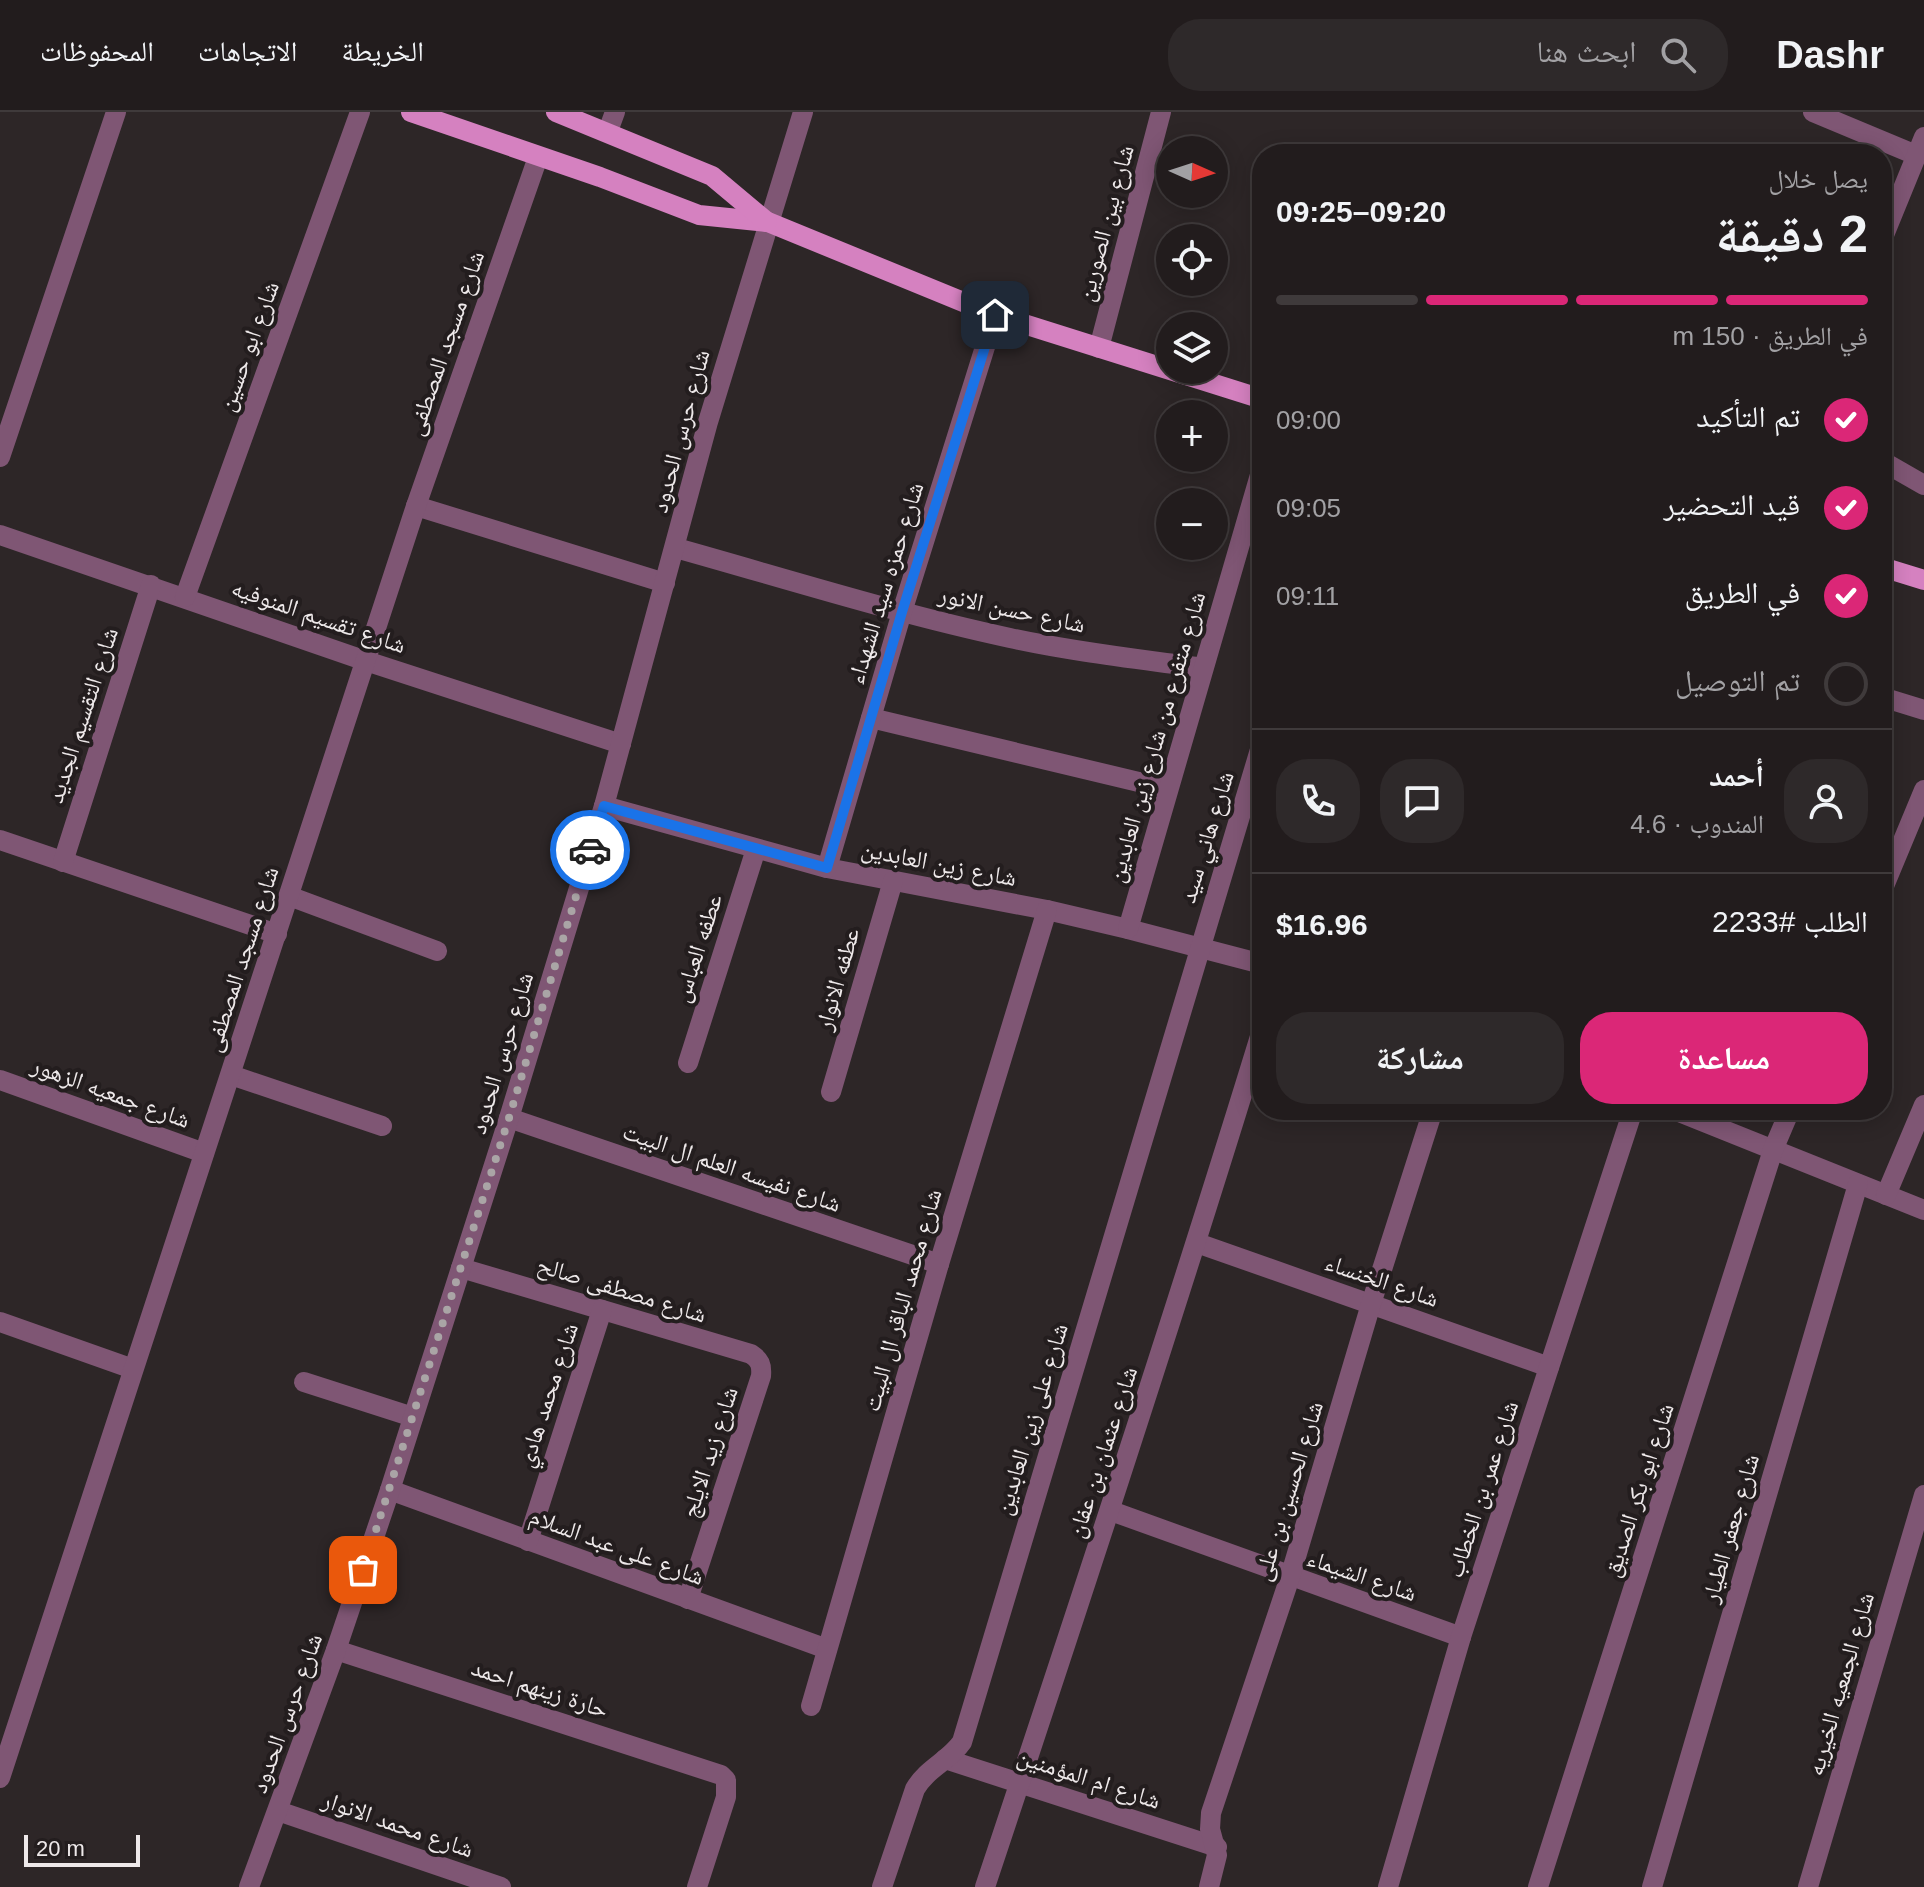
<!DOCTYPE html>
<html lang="ar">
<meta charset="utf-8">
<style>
:root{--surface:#221c1d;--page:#2e292a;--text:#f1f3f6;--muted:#a2a1a4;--line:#3f3a3b;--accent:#db2777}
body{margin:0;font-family:Helvetica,"Noto Naskh Arabic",sans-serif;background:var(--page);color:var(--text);direction:rtl;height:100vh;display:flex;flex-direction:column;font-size:30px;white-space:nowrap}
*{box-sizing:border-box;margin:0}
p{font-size:26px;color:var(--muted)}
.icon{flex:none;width:44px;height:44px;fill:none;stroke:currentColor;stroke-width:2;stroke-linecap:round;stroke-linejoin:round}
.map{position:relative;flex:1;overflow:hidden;direction:ltr}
.side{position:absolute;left:1252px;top:32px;width:640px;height:976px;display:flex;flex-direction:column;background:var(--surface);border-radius:32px;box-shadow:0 4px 20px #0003,0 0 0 2px var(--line);direction:rtl}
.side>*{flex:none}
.needle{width:52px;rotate:93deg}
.buttons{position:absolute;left:1156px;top:24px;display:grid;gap:16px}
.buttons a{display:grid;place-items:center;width:72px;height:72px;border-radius:50%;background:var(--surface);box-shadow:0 4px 20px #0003,0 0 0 2px var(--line);font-size:40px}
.scale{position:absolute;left:24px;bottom:20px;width:116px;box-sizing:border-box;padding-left:8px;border:4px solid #eee9ea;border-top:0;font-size:22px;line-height:28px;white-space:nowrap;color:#eee9ea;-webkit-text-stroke:6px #231d1e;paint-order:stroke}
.pin{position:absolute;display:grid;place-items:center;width:68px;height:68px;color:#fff;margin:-34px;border-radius:16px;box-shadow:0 4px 12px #0006}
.courier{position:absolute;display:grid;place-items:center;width:80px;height:80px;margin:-40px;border:6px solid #1a73e8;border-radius:50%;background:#fff;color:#222;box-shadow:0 2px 10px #0007}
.headline em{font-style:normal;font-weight:700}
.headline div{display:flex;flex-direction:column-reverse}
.headline{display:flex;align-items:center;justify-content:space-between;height:136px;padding:0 24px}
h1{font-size:52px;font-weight:700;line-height:60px}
.bar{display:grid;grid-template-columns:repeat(4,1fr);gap:12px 8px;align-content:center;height:96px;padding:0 24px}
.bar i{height:10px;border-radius:6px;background:var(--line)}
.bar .selected{background:var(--accent)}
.bar p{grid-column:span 4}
.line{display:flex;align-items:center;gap:20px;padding:0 24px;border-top:2px solid var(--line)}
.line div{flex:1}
.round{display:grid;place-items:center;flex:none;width:84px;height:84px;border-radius:32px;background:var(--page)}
ol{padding:0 24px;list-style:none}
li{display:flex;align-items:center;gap:24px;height:88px}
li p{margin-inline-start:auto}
li .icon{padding:8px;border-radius:50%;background:var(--accent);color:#fff;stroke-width:4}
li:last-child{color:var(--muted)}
li i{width:44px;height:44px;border:4px solid var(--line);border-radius:50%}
.button{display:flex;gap:16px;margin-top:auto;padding:16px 24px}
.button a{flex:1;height:92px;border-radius:32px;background:var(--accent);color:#fff;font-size:32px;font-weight:700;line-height:92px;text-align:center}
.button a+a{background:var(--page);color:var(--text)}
header{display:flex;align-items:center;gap:48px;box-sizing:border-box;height:112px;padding:0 40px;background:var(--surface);border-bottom:2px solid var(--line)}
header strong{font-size:38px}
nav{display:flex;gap:44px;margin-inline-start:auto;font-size:28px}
.search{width:560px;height:72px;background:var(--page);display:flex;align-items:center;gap:20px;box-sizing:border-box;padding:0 28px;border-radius:32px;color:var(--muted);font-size:30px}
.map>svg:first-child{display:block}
</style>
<header>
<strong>Dashr</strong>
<div class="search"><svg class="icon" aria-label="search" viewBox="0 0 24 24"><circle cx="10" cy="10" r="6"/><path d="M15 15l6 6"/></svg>ابحث هنا</div>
<nav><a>الخريطة</a><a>الاتجاهات</a><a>المحفوظات</a></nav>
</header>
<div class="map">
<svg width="1924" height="1775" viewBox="0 0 1924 1775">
<rect width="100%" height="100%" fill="#2d2627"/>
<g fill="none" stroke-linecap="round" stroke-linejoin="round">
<!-- minor -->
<g stroke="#7f5674" stroke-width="20">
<path d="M1813,0L1916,43"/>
<path d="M608,19L615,0"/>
<path d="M1882,128L1924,25"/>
<path d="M1099,236L1161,0"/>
<path d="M0,345L116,0"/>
<path d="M1882,349L1924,373"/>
<path d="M416,394L665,471"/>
<path d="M0,423L366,549L621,632"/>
<path d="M676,436C787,467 898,502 1010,526C1074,540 1139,547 1203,556"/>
<path d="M185,485L360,0"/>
<path d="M1882,585L1924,598"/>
<path d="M871,606L1168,677"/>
<path d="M604,694L827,756L1047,798L1128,817L1262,852"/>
<path d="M0,728L277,822"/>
<path d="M63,750L151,473"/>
<path d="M827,756L902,500L995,203"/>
<path d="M1882,779L1924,678"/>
<path d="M289,784L437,839"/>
<path d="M1128,817L1262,356"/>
<path d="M688,951L756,737"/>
<path d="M231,963L382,1014"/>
<path d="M0,968L204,1041"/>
<path d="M831,980L893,769"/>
<path d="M1674,998L1924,1098"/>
<path d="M509,1006L939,1152"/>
<path d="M1886,1083L1924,993"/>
<path d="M1197,1131L1549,1255"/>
<path d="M461,1156L751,1242C760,1248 762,1253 761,1264L688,1487"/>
<path d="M0,1210L133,1257"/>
<path d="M304,1270L413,1305"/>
<path d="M390,1378L827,1537"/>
<path d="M1111,1399L1461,1525"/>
<path d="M528,1429L602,1198"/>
<path d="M336,1538L721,1663L726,1668V1685L697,1775"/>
<path d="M811,1594L939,1152L1047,798"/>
<path d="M945,1647L1217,1735"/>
<path d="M0,1666L416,394L538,45"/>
<path d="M278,1699L501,1775"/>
<path d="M249,1775L336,1538L390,1378L509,1006L604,694L708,310L803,0"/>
<path d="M882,1775L915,1677C927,1656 949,1649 962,1630L1262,631"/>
<path d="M985,1775C1080,1490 1174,1205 1262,918"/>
<path d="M1209,1775L1217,1743L1210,1717L1211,1701L1290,1465L1371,1192L1433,998"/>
<path d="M1388,1775L1461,1525L1633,998"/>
<path d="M1538,1775L1773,1038L1790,998"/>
<path d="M1652,1775L1858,1072"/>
<path d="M1808,1775L1924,1383"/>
</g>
<!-- major -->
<g stroke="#d581c0" stroke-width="20">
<path d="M411,0L600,65L699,103L768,110L995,203L1262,287"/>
<path d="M556,0L712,64L767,110"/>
<path d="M1882,455L1924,468"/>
</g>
</g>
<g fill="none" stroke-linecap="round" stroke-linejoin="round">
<!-- done -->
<path stroke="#aaa5a6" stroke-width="8" stroke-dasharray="0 14.4" d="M363,1458L509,1006L590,738"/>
<!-- route -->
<path stroke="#1a73e8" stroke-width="10" d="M590,738L604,694L827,756L902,500L995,203"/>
</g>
<g text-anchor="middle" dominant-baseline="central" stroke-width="8" stroke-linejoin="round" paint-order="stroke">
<!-- street labels -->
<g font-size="24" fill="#eee9ea" stroke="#231d1e">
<text transform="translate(1105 111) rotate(-75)">شارع بين الصورين</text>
<text transform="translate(445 231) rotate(-71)">شارع مسجد المصطفى</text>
<text transform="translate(248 234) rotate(-70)">شارع ابو حسين</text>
<text transform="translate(680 319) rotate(-75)">شارع حرس الحدود</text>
<text transform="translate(885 471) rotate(-73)">شارع حمزه سيد الشهداء</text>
<text transform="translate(1012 497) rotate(12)">شارع حسن الانور</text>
<text transform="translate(319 504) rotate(19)">شارع تقسيم المنوفيه</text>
<text transform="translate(82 603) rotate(-72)">شارع التقسيم الجديد</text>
<text transform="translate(1156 625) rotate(-74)">شارع متفرع من شارع زين العابدين</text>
<text transform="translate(1206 725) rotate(-73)">شارع هاني سيد</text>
<text transform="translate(939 751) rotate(11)">شارع زين العابدين</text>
<text transform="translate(697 836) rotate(-72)">عطفه العباس</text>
<text transform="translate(241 847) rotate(-72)">شارع مسجد المصطفى</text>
<text transform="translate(837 867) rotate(-74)">عطفه الانوار</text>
<text transform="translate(501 941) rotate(-73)">شارع حرس الحدود</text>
<text transform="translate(111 980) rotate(20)">شارع جمعيه الزهور</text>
<text transform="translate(732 1055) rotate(19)">شارع نفيسه العلم ال البيت</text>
<text transform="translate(1382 1168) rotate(19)">شارع الخنساء</text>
<text transform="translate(622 1177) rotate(17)">شارع مصطفى صالح</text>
<text transform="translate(902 1188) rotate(-74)">شارع محمد الباقر ال البيت</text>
<text transform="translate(547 1283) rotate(-72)">شارع محمد هادي</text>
<text transform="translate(1031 1307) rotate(-73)">شارع على زين العابدين</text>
<text transform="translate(709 1340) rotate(-72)">شارع زيد الايلج</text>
<text transform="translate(1102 1340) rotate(-72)">شارع عثمان بن عفان</text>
<text transform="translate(1482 1377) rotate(-72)">شارع عمر بن الخطاب</text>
<text transform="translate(1638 1378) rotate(-72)">شارع ابو بكر الصديق</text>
<text transform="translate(1288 1379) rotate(-73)">شارع الحسين بن على</text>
<text transform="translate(1730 1416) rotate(-74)">شارع جعفر الطيار</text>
<text transform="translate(617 1434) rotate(20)">شارع على عبد السلام</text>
<text transform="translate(1362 1463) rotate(19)">شارع الشيماء</text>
<text transform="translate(1840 1572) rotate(-74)">شارع الجمعيه الخيريه</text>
<text transform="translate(540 1576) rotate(18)">حارة زينهم احمد</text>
<text transform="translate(286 1601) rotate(-70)">شارع حرس الحدود</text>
<text transform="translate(1089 1666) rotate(18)">شارع ام المؤمنين</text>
<text transform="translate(398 1712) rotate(19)">شارع محمد الانوار</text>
</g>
</g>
</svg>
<div class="buttons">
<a><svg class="needle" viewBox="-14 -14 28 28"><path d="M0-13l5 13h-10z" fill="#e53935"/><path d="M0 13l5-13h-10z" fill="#a2a1a4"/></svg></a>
<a><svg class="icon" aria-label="locate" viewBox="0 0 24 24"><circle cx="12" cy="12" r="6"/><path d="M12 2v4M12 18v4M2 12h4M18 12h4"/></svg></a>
<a><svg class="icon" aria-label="layers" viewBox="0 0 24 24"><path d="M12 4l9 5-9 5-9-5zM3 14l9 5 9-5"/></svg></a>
<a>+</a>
<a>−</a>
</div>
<div class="scale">20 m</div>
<div class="pin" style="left:363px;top:1458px;background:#ea580c"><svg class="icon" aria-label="bag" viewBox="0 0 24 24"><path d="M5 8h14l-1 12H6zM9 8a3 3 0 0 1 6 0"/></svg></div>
<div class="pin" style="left:995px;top:203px;background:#1f2937"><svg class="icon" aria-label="home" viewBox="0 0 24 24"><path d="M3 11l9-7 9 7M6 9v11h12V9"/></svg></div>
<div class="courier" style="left:590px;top:738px"><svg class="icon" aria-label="car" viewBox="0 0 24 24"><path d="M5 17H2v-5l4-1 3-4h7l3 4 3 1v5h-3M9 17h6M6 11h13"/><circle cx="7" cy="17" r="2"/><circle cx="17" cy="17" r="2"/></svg></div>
<section class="side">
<div class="headline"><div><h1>2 دقيقة</h1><p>يصل خلال</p></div><em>09:20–09:25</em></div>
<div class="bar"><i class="selected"></i><i class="selected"></i><i class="selected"></i><i></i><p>في الطريق · 150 m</p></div>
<ol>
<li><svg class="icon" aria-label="check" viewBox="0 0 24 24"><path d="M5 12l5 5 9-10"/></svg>تم التأكيد<p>09:00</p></li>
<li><svg class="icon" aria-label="check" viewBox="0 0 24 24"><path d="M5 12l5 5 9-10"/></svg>قيد التحضير<p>09:05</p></li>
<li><svg class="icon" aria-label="check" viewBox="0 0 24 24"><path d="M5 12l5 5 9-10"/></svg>في الطريق<p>09:11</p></li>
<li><i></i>تم التوصيل</li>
</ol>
<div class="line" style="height:144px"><a class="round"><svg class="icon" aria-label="person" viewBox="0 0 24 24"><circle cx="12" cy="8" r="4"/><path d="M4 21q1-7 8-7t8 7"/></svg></a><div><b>أحمد</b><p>المندوب · 4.6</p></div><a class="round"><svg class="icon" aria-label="chat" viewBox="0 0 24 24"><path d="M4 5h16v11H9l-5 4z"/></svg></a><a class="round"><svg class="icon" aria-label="phone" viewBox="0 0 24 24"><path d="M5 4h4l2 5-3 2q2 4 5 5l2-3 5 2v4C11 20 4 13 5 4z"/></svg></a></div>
<div class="line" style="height:104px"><div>الطلب #2233</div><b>$16.96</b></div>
<div class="button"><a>مساعدة</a><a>مشاركة</a></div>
</section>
</div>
